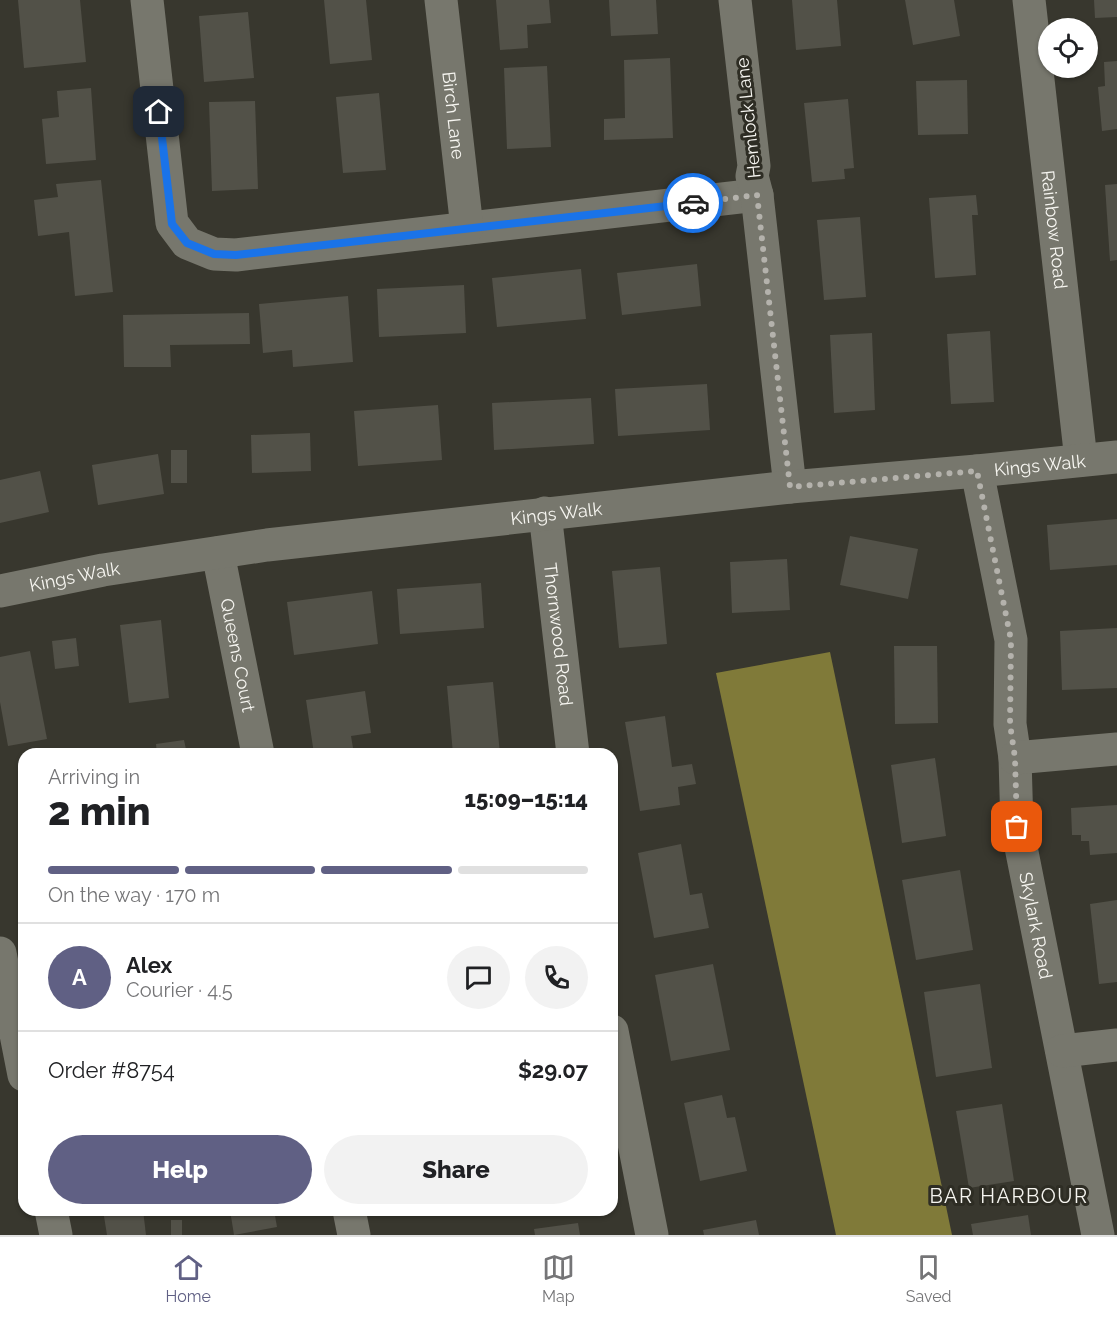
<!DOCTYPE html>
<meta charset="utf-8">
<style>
:root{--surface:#fff;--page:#f2f2f2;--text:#202124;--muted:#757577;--line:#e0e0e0;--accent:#606084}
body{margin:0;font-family:Raleway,sans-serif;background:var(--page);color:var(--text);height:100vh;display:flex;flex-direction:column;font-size:22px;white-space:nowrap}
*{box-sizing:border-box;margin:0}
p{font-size:20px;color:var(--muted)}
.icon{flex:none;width:33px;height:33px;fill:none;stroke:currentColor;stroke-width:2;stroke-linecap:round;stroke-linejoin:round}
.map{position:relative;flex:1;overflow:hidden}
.drawer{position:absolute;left:18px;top:748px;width:600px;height:468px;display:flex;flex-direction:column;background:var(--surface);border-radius:18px;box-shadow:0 2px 4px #0004}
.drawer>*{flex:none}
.tools{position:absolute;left:1038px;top:18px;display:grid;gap:12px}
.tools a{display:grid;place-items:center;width:60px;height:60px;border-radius:50%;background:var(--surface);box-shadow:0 2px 4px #0004;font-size:30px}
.pin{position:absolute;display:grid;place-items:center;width:51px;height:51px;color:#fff;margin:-26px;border-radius:12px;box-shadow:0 3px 9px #0006}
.courier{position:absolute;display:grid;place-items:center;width:60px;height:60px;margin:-30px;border:4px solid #1a73e8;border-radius:50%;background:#fff;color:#222;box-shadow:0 2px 8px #0007}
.headline em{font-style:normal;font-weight:800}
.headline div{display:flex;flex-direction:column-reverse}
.headline{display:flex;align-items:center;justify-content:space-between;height:102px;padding:0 30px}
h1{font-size:39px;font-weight:800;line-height:45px}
.bar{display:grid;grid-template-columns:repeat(4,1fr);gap:9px 6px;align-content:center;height:72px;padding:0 30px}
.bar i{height:8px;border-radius:4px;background:var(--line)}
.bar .selected{background:var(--accent)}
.bar p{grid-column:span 4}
.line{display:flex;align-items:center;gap:15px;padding:0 30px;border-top:2px solid var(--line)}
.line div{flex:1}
.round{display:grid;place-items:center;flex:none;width:63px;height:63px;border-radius:32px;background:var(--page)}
.button{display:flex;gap:12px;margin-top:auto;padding:12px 30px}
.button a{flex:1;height:69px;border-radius:36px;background:var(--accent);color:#fff;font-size:24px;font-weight:800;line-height:69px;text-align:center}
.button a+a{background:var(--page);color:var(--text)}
.tab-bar{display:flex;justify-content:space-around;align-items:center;height:84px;border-top:2px solid var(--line);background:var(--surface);font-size:16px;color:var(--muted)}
.tab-bar a{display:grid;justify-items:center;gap:3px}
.tab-bar .selected{color:var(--accent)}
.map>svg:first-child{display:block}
</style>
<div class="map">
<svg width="1117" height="1235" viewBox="0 0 1117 1235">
<rect width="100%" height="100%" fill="#38372e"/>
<!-- water -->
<path fill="#807a39" d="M830,652L952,1235H836L716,673Z"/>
<!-- building -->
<g fill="#525148">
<path d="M18,0H80L86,62L24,68Z"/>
<path d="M324,0H366L372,60L330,64Z"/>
<path d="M496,0H549L551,23L527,25L528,48L500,50Z"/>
<path d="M609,0H656L658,34L611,36Z"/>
<path d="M792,0H837L841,46L796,50Z"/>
<path d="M905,0H954L960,36L913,45Z"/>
<path d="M1094,0H1117V17L1095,18Z"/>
<path d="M248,12L254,78L204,82L199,16Z"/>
<path d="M670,58L673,138L604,140V119L625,118L624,60Z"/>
<path d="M1117,61V129L1102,131L1098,87L1105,86L1104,62Z"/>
<path d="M547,66L551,147L507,149L504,68Z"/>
<path d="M967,80L968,134L918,135L916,81Z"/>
<path d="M91,88L96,160L46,164L42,119L59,117L57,91Z"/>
<path d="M379,93L386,170L343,173L336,97Z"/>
<path d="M848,99L854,168L844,169L845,179L812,182L804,103Z"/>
<path d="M255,101L258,189L212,191L209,102Z"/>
<path d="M101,180L113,292L75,296L69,232L38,236L34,200L58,197L56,184Z"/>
<path d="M1117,184V260L1110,261L1105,185Z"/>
<path d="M976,195L978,215H972L976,275L935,278L929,198Z"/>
<path d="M860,217L866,297L824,300L817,220Z"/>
<path d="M697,264L701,306L622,315L617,273Z"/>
<path d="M581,269L586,319L497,327L492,278Z"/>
<path d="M464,285L466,333L379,337L377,289Z"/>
<path d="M348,296L353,362L293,367L292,350L263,353L259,304Z"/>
<path d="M249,313L250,344L170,345L171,367H124L123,315Z"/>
<path d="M990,331L994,402L951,404L947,334Z"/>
<path d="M872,333L875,410L834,413L830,335Z"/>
<path d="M707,384L710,430L618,436L615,389Z"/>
<path d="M591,398L594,444L494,450L492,403Z"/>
<path d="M438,405L442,460L358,466L354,411Z"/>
<path d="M310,433L311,471L252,473L251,435Z"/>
<rect x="171" y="450" width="16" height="33"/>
<path d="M158,454L164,494L98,505L92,465Z"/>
<path d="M40,471L49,512L0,523V480Z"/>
<path d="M1117,519V565L1050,570L1047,525Z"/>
<path d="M850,536L918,549L908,599L840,585Z"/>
<path d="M787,559L790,610L732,613L730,562Z"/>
<path d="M660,567L667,644L619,648L612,571Z"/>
<path d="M481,583L484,628L400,634L397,589Z"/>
<path d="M372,591L378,644L294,655L287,602Z"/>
<path d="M161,620L169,698L129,703L120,625Z"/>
<path d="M1117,628V688L1062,690L1060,631Z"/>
<path d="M76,638L79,666L55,669L52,641Z"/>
<path d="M894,646H937L938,723L895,724Z"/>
<path d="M30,651L47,739L8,746L0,702V657Z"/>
<path d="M493,682L500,754H453L447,686Z"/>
<path d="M365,691L371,733L351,736L354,754H314L306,700Z"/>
<path d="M665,716L672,767L692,764L696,784L678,787L680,805L640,811L625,722Z"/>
<path d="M184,740L187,754H157L156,744Z"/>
<path d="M935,758L946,836L902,843L891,765Z"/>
<path d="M1117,805V853L1090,855L1089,841H1081V835H1072L1071,808Z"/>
<path d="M681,844L690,895L702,893L709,928L654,938L638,853Z"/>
<path d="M960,870L973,950L916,960L902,880Z"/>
<path d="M1117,900V982L1099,984L1090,904Z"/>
<path d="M713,964L730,1050L671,1061L655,975Z"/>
<path d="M980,984L992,1068L936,1077L924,992Z"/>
<path d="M722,1095L727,1118L735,1117L747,1171L700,1181L684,1103Z"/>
<path d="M1002,1104L1014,1181L969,1188L956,1111Z"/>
<path d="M103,1210H143L146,1235H107Z"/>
<path d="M230,1210H274L277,1227L234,1235Z"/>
<path d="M1028,1215L1031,1235H973L971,1224Z"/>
<rect x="171" y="1220" width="11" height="15"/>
<path d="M756,1220L759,1235H704L703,1230Z"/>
<path d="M578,1223L580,1235H535L534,1229Z"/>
</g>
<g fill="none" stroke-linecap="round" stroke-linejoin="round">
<!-- minor -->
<g stroke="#77776d" stroke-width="33">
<path d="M147,0L172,223L187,243L214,254L236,255L757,195"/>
<path id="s1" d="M441,0L467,228"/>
<path d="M735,0L754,166L752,176L757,195L790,487"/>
<path id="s2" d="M1029,0L1081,460"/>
<path id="s3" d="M977,471L1011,640L1010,724L1015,758L1017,827L1098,1235"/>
<path id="s4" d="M545,513L573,754"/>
<path id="s5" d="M218,553L258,754"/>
<path id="s6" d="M0,591L103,570L267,545L790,487L977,471L1117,457"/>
<path d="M1015,758L1117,749"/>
<path d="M0,953L24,1075"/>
<path d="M612,1031L652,1235"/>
<path d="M1062,1051L1117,1045"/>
<path d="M51,1210L56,1235"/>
<path d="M349,1210L354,1235"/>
</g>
</g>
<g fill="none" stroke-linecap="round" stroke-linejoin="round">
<!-- done -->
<path stroke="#b4b2ac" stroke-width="6" stroke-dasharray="0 10.8" d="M693,203L757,195L790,487L977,471L1011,640L1010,724L1015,758L1017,827"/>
<!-- route -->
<path stroke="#1a73e8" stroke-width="8" d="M159,112L172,224L187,243L214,254L236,255L693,203"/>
</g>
<g text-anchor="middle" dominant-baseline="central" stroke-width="6" stroke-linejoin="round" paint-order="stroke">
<!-- street labels -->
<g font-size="18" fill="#f6f5f0" stroke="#2e2d24">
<text stroke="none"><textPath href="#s1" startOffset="116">Birch Lane</textPath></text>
<text transform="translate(748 118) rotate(-96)">Hemlock Lane</text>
<text stroke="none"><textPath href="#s2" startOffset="231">Rainbow Road</textPath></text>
<text stroke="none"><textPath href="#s6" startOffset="1048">Kings Walk</textPath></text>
<text stroke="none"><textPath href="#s6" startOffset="562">Kings Walk</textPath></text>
<text stroke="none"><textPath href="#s6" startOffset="76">Kings Walk</textPath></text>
<text stroke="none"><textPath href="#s4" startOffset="122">Thornwood Road</textPath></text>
<text stroke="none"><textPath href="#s5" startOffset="104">Queens Court</textPath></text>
<text stroke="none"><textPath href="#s3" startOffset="460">Skylark Road</textPath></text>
</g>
<!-- neighbourhood labels -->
<g font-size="20" letter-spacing="1.5" fill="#f6f5f0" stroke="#2e2d24">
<text x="1009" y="1196">BAR HARBOUR</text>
</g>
</g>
</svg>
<div class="tools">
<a><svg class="icon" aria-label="locate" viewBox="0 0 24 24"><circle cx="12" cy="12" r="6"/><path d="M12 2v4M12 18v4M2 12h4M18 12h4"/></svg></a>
</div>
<div class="pin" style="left:1017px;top:827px;background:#ea580c"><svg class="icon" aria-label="bag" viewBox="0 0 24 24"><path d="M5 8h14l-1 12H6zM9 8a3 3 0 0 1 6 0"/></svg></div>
<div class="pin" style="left:159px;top:112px;background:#1f2937"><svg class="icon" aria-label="home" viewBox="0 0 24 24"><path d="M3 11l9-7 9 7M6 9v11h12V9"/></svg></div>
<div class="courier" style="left:693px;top:203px"><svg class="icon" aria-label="car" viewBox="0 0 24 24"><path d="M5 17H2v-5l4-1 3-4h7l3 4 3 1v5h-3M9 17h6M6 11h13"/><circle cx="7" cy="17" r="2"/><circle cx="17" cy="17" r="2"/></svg></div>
<section class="drawer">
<div class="headline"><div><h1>2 min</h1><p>Arriving in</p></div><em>15:09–15:14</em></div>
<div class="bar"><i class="selected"></i><i class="selected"></i><i class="selected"></i><i></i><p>On the way · 170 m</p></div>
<div class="line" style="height:108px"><b class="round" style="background:var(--accent);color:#fff">A</b><div><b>Alex</b><p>Courier · 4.5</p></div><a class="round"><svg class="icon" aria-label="chat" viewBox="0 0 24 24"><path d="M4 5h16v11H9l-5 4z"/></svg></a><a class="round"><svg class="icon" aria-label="phone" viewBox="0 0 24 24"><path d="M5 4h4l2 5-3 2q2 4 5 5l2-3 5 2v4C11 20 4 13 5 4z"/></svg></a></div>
<div class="line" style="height:78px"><div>Order #8754</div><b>$29.07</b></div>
<div class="button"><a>Help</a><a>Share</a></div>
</section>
</div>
<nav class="tab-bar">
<a class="selected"><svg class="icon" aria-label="home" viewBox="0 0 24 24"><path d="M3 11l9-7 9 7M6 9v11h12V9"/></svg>Home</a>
<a><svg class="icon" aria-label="map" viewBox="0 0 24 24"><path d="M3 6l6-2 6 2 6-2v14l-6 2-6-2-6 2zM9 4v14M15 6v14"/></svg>Map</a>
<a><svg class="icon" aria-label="saved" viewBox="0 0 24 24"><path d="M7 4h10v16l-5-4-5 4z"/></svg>Saved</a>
</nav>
